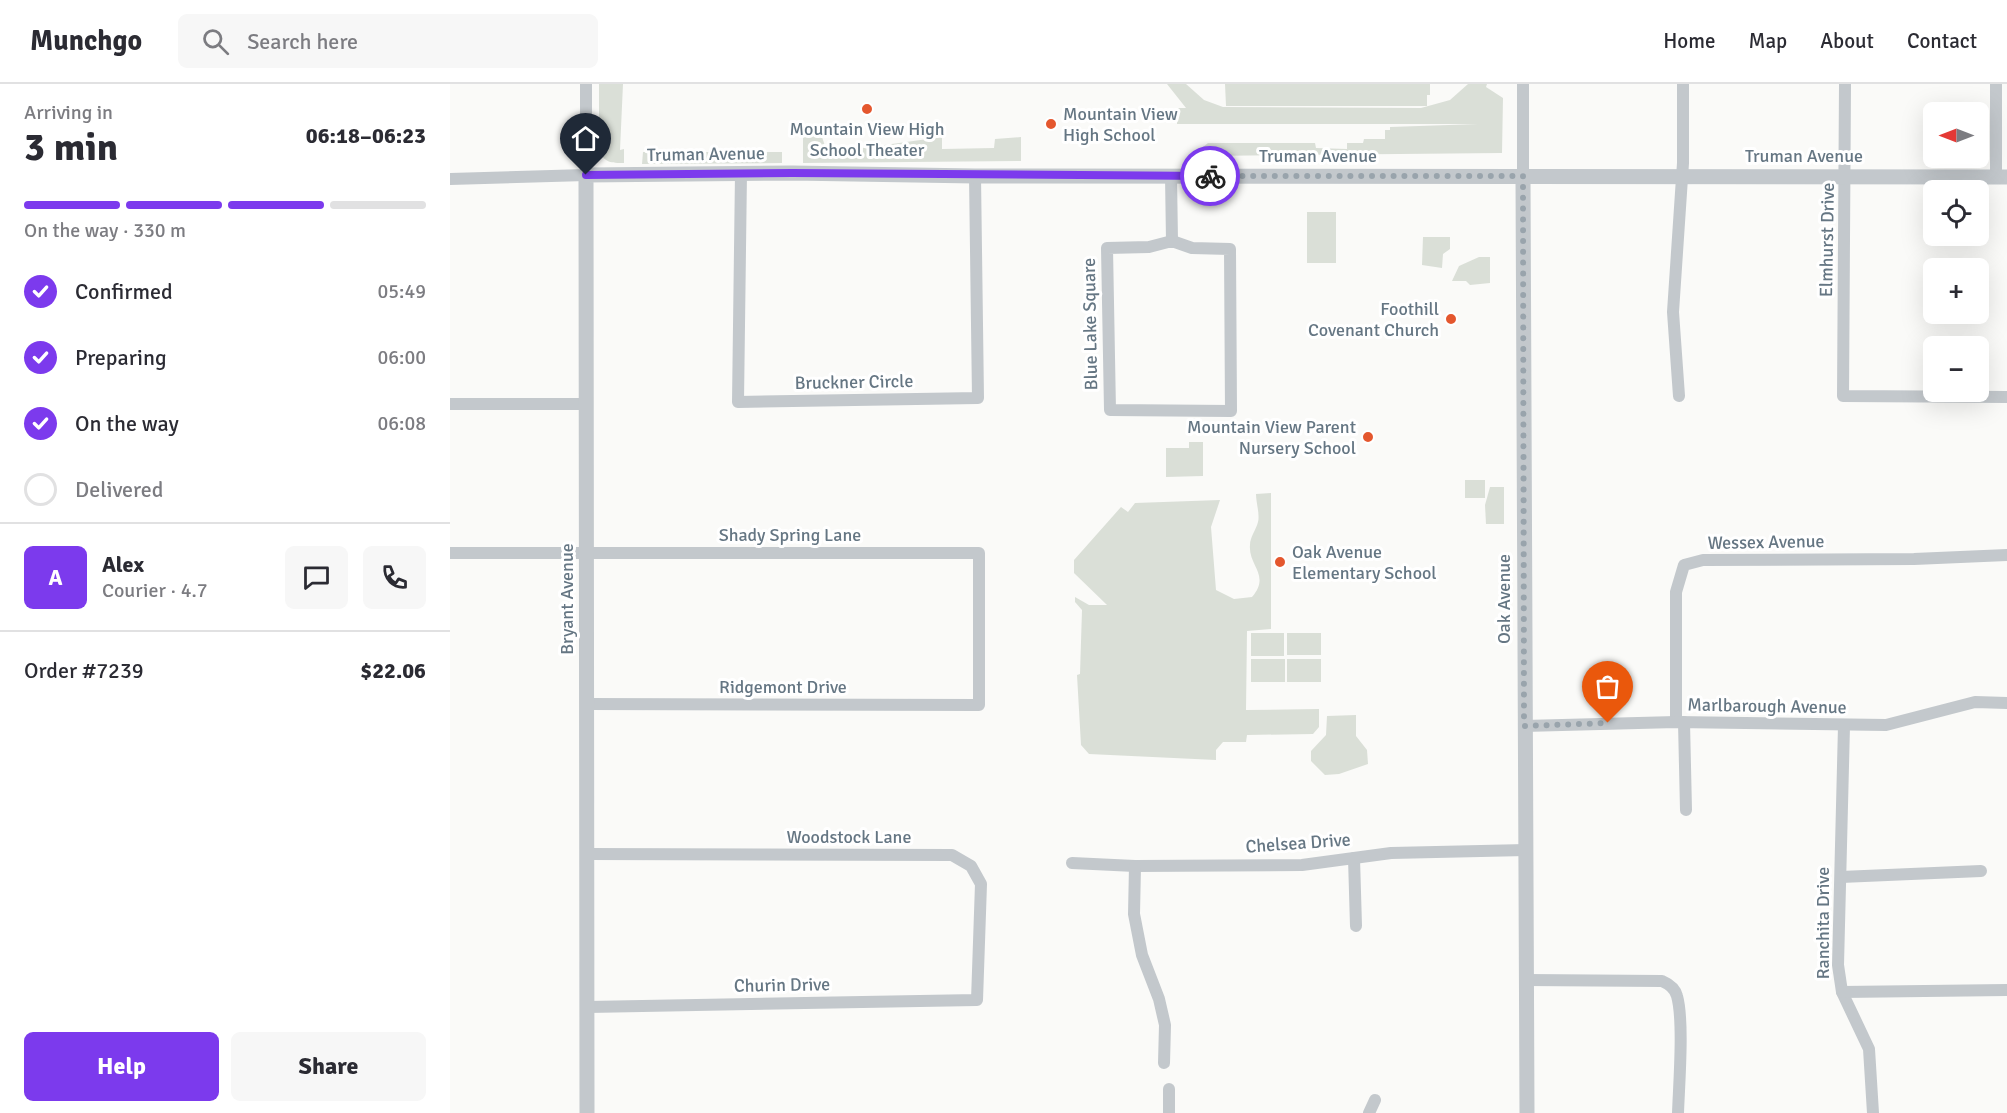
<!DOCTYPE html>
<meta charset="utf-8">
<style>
:root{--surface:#fff;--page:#f7f7f7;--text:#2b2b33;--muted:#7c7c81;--line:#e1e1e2;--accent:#7c3aed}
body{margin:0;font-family:Signika,sans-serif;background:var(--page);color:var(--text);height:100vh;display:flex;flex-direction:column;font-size:22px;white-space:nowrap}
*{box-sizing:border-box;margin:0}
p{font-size:20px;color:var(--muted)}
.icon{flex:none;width:33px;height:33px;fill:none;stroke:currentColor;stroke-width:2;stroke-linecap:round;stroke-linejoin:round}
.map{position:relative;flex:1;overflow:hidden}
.sheet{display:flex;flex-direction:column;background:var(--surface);width:450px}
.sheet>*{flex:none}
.needle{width:39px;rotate:270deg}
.tools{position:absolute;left:1473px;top:18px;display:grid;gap:12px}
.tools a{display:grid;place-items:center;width:66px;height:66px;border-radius:9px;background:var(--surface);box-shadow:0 6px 24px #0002;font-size:30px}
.pin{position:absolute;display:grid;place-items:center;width:51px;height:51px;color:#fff;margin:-62px -26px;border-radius:50% 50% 50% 0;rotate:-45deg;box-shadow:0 0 6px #0007}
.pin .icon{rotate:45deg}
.courier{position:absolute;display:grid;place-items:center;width:60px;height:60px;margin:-30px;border:4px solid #7c3aed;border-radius:50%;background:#fff;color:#222;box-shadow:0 2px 8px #0007}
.summary em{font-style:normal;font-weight:800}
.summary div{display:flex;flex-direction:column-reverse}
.summary{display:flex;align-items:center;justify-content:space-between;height:102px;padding:0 24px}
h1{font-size:39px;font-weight:800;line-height:45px}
.bar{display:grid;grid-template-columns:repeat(4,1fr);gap:9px 6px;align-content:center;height:72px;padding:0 24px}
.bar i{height:8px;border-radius:4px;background:var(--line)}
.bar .active{background:var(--accent)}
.bar p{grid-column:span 4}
.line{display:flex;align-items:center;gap:15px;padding:0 24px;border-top:2px solid var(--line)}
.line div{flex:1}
.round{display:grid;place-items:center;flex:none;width:63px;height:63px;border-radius:9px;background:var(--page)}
ol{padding:0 24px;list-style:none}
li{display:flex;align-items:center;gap:18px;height:66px}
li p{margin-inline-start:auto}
li .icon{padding:6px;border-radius:50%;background:var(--accent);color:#fff;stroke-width:4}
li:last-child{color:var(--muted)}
li i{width:33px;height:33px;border:3px solid var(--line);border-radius:50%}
.action{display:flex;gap:12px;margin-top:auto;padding:12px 24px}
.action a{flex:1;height:69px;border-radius:9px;background:var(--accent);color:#fff;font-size:24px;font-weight:800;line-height:69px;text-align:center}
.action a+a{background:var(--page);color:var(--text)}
header{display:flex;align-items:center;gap:36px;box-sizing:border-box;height:84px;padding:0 30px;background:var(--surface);border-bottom:2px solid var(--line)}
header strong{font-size:28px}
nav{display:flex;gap:33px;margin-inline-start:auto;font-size:21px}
.search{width:420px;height:54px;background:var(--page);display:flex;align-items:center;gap:15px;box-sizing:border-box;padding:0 21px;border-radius:9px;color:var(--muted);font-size:22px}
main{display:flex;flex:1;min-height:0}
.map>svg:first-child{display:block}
</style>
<header>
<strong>Munchgo</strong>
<div class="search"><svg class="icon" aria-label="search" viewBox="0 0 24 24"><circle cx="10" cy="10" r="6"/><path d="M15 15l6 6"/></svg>Search here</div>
<nav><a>Home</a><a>Map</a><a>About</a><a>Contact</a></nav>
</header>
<main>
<section class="sheet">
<div class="summary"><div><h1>3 min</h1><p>Arriving in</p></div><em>06:18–06:23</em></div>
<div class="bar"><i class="active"></i><i class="active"></i><i class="active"></i><i></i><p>On the way · 330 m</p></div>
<ol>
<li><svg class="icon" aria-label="check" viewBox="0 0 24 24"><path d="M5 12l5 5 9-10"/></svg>Confirmed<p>05:49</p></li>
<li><svg class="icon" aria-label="check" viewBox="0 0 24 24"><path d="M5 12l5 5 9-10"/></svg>Preparing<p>06:00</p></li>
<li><svg class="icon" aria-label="check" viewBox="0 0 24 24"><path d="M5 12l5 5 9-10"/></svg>On the way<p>06:08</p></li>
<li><i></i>Delivered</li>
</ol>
<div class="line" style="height:108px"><b class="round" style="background:var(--accent);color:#fff">A</b><div><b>Alex</b><p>Courier · 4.7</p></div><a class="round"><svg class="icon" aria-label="chat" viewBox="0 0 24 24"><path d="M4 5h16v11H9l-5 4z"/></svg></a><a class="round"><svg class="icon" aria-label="phone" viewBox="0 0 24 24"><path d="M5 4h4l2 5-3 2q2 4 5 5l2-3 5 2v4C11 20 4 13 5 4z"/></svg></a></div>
<div class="line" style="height:78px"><div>Order #7239</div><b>$22.06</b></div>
<div class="action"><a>Help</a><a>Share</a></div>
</section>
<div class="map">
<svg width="1557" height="1029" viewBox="0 0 1557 1029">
<rect width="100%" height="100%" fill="#fafaf8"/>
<!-- green -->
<g fill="#dadfd7">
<path d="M149,0H173L170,66L174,65V79C161,79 155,79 149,67Z"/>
<path d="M717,0H736L754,16L773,23L971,24L1000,16L1018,0H1037L1036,3L1053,14L1052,69L754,72L753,63L758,59H865L866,64L897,65V59H913L914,55H935V46H940V43L1028,40H727V24H736Z"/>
<path d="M775,0H980V11H977V22H776Z"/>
<path d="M353,44H369L376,65H406L492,53V65L544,64L545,55L571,53V77L353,79Z"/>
<path d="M193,68H332V79L192,80Z"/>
<rect x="857" y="128" width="29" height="51"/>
<path d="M973,153H1000V165L993,170L992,184L972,181Z"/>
<path d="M1029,173H1040V199L1020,201L1016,197H1002L1009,182Z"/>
<path d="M739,358H753V392L716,393V364H739Z"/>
<rect x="1015" y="396" width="20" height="18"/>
<path d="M1040,403H1054V440H1036L1035,421Z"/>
<path d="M821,409V545L797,547L796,626L869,625V643L863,650L797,651L796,658H773L766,666V676L639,670L631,661L627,591L630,590L632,526L625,518V513L639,521H657L624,489V476L671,423L678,428L685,419L770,416L761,443L766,506L784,515L802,513C821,491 798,482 800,461C800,453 806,446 808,438C810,430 806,419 806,410Z"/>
<rect x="801" y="549" width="33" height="23"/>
<rect x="837" y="549" width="34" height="22"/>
<rect x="801" y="575" width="34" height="23"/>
<rect x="837" y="575" width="34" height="23"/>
<path d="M906,631V652L917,666L918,680L889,690L875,691L861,677V667L876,651L877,632Z"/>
</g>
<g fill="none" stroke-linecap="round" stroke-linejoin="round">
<!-- minor -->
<g stroke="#c3c8cc" stroke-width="12">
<path d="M1073,0V92"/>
<path d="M1395,0L1393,312L1557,313"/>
<path d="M291,89L288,318L528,314L525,92"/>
<path d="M721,92L722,157"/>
<path d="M1546,93V0"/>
<path d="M0,95L136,91V0"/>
<path d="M722,157L742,164L780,165L781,327L660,326L657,164L699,163Z"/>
<path d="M1229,312L1223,228L1233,79V0"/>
<path d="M0,320H134"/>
<path d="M0,469H529V621L137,620"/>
<path d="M1226,638V508L1234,481L1253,476L1464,475L1557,471"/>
<path d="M1234,638L1236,726"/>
<path d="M1074,642L1226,638L1436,641L1525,618L1557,619"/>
<path d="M1394,642L1388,881L1392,908L1419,965L1423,1029"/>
<path d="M137,770L502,771L521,782L531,800L527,916L138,923"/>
<path d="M904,774L906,842"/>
<path d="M622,779L685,782L852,781L941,769L1076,766"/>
<path d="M685,782L684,830L692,871L709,915L715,941L714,979"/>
<path d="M1391,793L1531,787"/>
<path d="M1076,896L1212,897C1219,900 1225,904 1227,912C1234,937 1229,1000 1228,1029"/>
<path d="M1392,908L1557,906"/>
<path d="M719,1005V1029"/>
<path d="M919,1029L925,1016"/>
</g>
<!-- tertiary -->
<g stroke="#c3c8cc" stroke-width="15">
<path d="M1073,92L1077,1029"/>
<path d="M137,1029L136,91L342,89L525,92L1557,93"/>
</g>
</g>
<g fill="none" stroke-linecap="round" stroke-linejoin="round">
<!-- done -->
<path stroke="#99a4ac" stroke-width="6" stroke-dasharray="0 10.8" d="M760,92H1073L1074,642L1158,639"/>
<!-- route -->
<path stroke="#7c3aed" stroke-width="8" d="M136,91L342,89L760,92"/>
</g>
<!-- markers -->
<g fill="#e4572e" stroke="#fff" stroke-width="2">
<circle cx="417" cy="25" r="6"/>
<circle cx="601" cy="40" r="6"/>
<circle cx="1001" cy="235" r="6"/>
<circle cx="918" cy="353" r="6"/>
<circle cx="830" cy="478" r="6"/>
</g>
<g text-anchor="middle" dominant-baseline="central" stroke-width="6" stroke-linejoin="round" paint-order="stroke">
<!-- poi labels -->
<g font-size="18" fill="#657683" stroke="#fff" text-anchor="start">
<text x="613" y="30">Mountain View<tspan x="613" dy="21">High School</tspan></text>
<text x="417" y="45" text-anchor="middle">Mountain View High<tspan x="417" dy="21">School Theater</tspan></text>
<text x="989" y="225" text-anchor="end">Foothill<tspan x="989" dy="21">Covenant Church</tspan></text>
<text x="906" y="343" text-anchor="end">Mountain View Parent<tspan x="906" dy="21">Nursery School</tspan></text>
<text x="842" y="468">Oak Avenue<tspan x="842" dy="21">Elementary School</tspan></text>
</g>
<!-- street labels -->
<g font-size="18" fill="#657683" stroke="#fff">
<text transform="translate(256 70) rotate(-1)">Truman Avenue</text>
<text x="868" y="72">Truman Avenue</text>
<text x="1354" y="72">Truman Avenue</text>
<text transform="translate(1377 156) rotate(-89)">Elmhurst Drive</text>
<text transform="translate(640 240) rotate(-91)">Blue Lake Square</text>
<text transform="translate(404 298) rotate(-1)">Bruckner Circle</text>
<text x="340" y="451">Shady Spring Lane</text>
<text transform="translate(1316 458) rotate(-1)">Wessex Avenue</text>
<text transform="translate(117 515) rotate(-90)">Bryant Avenue</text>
<text transform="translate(1054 515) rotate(-90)">Oak Avenue</text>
<text x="333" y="603">Ridgemont Drive</text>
<text transform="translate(1317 622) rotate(1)">Marlbarough Avenue</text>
<text x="399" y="753">Woodstock Lane</text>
<text transform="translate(848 759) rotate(-4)">Chelsea Drive</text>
<text transform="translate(1373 839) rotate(-90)">Ranchita Drive</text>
<text transform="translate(332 901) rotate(-1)">Churin Drive</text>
</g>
</g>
</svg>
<div class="tools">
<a><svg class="needle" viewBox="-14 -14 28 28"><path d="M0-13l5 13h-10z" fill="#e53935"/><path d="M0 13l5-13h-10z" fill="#7c7c81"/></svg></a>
<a><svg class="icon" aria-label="locate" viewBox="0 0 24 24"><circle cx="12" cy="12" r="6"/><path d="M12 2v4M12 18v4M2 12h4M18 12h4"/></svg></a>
<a>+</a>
<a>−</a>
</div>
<div class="pin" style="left:1158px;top:639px;background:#ea580c"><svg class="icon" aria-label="bag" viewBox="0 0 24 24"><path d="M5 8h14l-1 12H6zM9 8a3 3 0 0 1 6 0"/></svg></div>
<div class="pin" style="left:136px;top:91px;background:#1f2937"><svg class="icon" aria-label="home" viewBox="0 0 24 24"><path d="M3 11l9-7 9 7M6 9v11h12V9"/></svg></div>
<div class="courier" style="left:760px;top:92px"><svg class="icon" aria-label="bike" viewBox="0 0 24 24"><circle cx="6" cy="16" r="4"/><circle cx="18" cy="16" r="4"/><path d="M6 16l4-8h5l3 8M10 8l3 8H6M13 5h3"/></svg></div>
</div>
</main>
